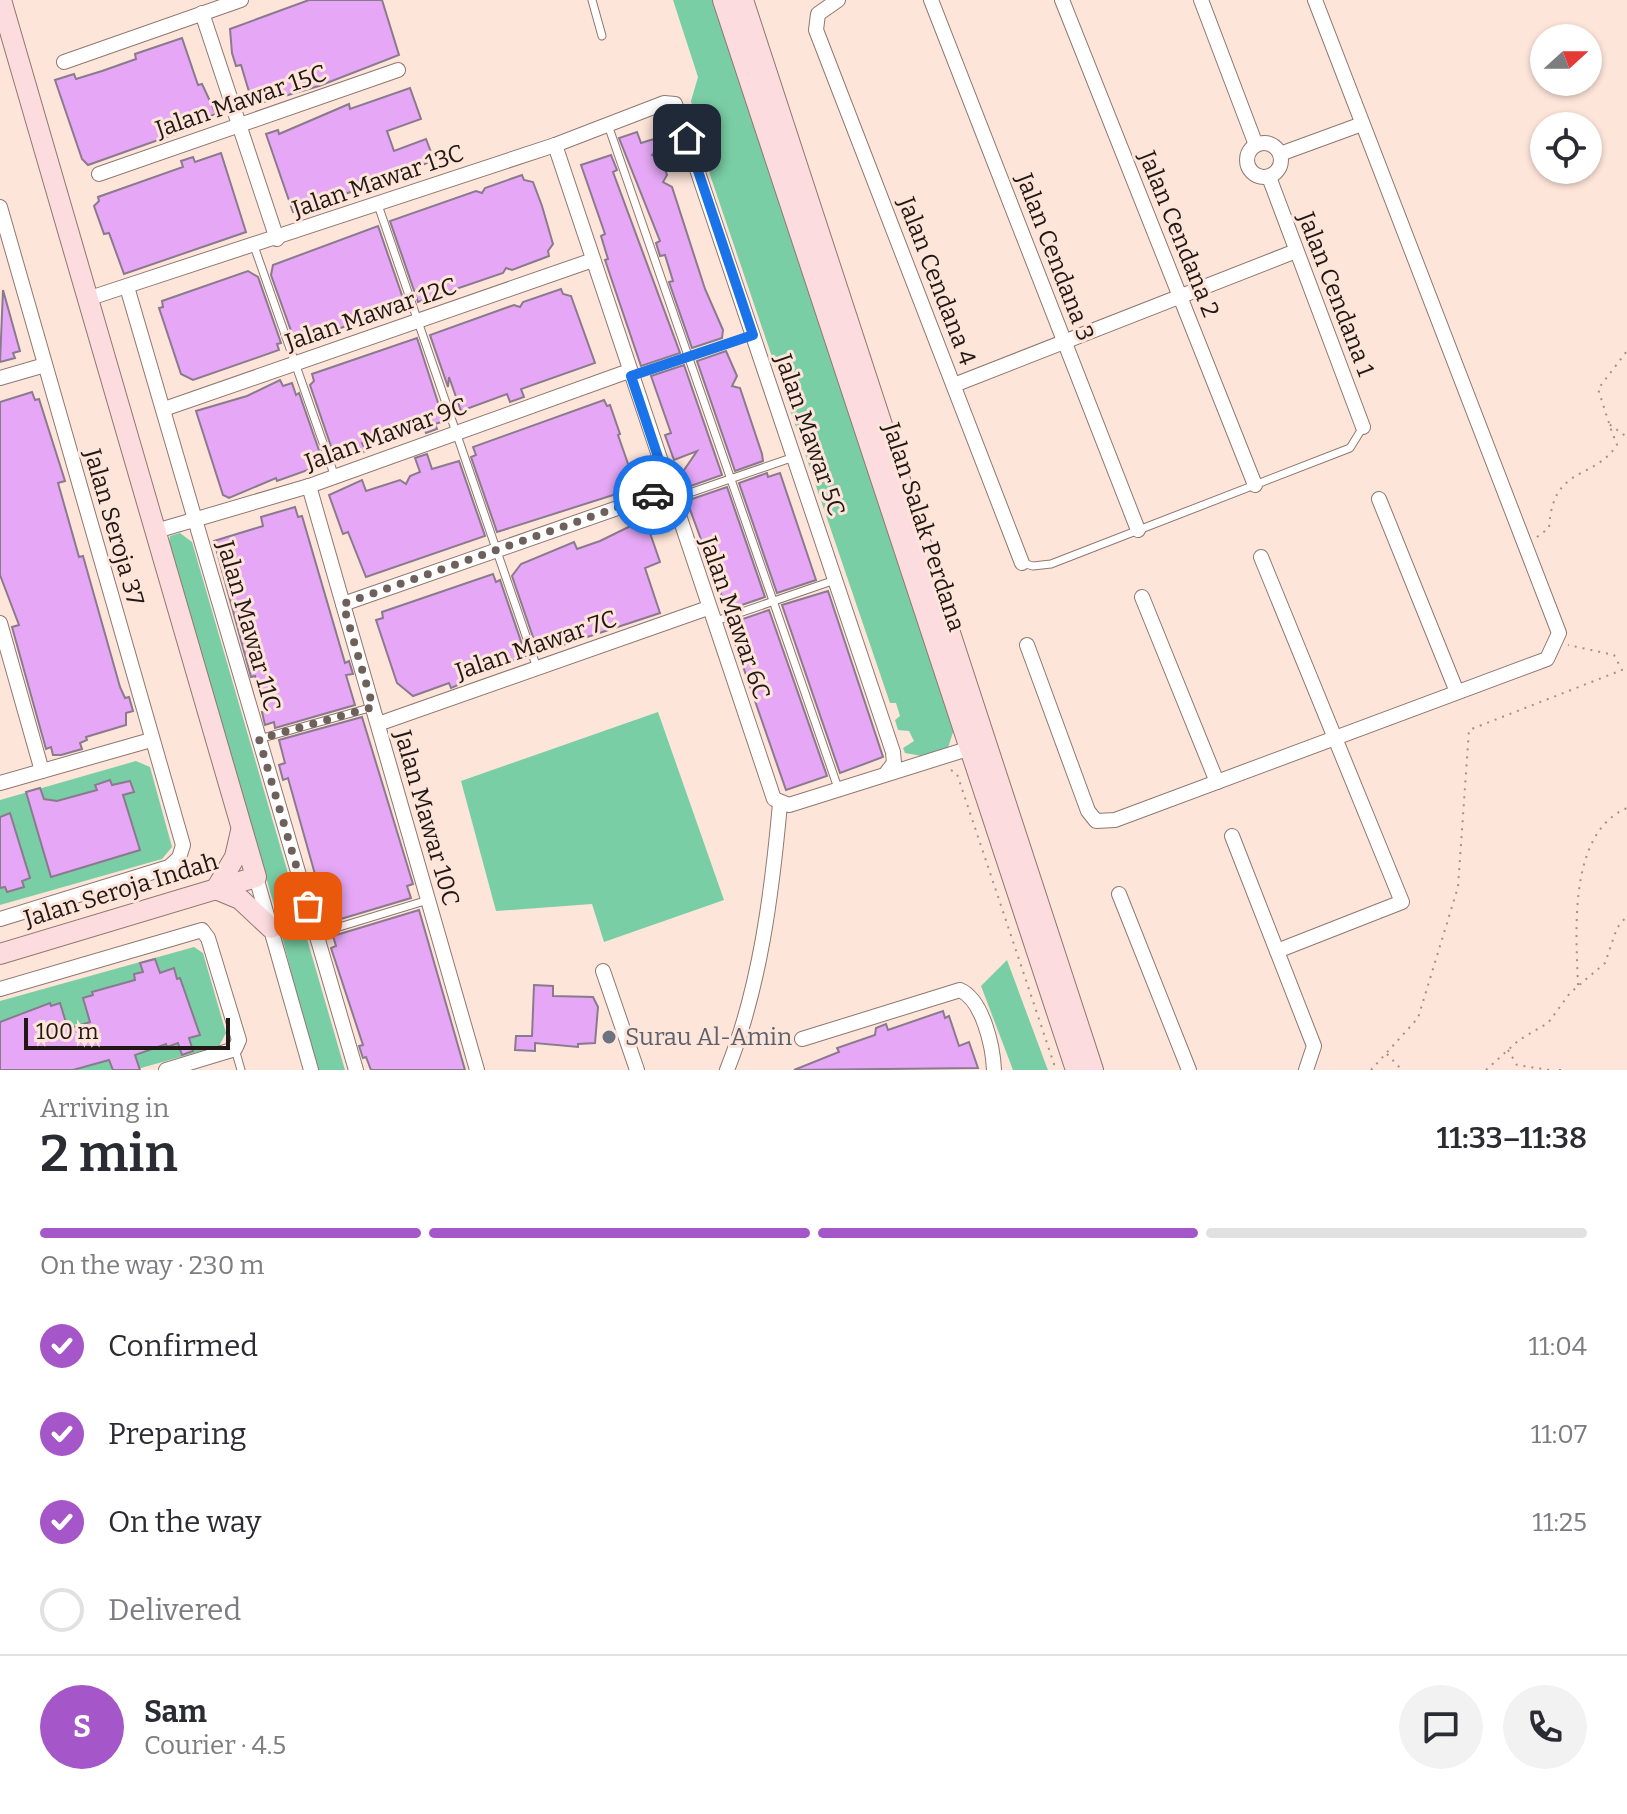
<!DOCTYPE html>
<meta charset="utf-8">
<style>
:root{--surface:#fff;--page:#f2f2f3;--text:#2b2b33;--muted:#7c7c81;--line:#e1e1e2;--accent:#a557c9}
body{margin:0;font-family:Bitter,serif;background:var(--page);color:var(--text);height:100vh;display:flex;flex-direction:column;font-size:30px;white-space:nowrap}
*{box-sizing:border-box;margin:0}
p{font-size:26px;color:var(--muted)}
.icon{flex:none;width:44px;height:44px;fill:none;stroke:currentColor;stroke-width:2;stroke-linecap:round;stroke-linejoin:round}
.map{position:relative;height:1070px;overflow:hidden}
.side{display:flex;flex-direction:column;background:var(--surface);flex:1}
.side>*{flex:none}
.needle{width:52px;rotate:69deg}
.buttons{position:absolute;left:1530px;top:24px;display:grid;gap:16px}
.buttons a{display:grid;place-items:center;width:72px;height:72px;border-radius:50%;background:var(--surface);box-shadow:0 2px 6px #0004;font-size:40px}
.scale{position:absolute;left:24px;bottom:20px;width:206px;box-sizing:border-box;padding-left:8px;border:4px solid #211815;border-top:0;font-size:22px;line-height:28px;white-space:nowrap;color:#211815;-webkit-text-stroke:6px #fee5da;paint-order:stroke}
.pin{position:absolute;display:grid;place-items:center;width:68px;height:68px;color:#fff;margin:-34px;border-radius:16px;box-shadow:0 4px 12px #0006}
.courier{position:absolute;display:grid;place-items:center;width:80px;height:80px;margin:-40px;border:6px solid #1a73e8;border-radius:50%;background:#fff;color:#222;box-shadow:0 2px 10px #0007}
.head em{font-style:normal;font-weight:600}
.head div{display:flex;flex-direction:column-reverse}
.head{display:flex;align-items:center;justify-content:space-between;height:136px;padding:0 40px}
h1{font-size:52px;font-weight:600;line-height:60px}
.bar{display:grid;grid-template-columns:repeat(4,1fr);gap:12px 8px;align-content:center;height:96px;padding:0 40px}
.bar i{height:10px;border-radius:6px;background:var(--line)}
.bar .on{background:var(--accent)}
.bar p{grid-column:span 4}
.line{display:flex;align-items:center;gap:20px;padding:0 40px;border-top:2px solid var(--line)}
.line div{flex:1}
.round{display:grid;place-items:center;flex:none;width:84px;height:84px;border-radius:42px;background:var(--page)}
ol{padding:0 40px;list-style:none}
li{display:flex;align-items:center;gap:24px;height:88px}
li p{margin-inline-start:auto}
li .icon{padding:8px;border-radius:50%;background:var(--accent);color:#fff;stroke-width:4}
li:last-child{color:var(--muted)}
li i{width:44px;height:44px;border:4px solid var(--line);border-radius:50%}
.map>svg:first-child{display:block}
</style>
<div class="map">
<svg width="1627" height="1070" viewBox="0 0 1627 1070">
<rect width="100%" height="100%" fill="#fee5da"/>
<!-- green -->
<g fill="#7acea5">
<path d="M673,0H715L954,729L948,748L922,756L905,753L903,748L914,741L909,731L898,730L895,720L900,716L896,703H890L710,175L691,101L698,77Z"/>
<path d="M180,533L192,542L345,1070H316L274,905L169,544L170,536Z"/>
<path d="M658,712L724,900L604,942L592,904L496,911L461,781Z"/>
<path d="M136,761L150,767L172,847L162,859L0,905V800Z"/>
<path d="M194,947L203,953L226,1033L219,1046L134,1070H0V1001Z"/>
<path d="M1007,960L1046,1065L1048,1070H1013L981,986Z"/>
</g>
<!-- building -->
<g fill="#e6a8f6" stroke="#897b8d" stroke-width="2">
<path d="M309,0H382L399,55L319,86L257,104L253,94L250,95L241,65L236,66L232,53L230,29Z"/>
<path d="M182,38L198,85L202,84L216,114L207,117L209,122L88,165L82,159L55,80L74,74L76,79L102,71L136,59L135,54Z"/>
<path d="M410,88L421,119L387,131L394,151L426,139L434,160L397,176L293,212L266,134L278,130L279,134L349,104L350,109Z"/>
<path d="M637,132L641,143L654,139L658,149L652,155L662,160L667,175L663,182L672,187L705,289L723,330L722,338L692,348L669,282L673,281L665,255L660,256L656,243L660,241L619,138Z"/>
<path d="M221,153L246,232L124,274L109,233L104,234L94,206L99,201L98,197L183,167L181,161L193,157L195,162Z"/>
<path d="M611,155L617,170L613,172L680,353L641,366L605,260L608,259L601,236L605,234L581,165Z"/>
<path d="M522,175L524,180L533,182L542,206L553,244L548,251L549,256L512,270L506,268L503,273L418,302L390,221L476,191L482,193L485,188Z"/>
<path d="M378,226L406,307L300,341L299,337L294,339L271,275L273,265Z"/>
<path d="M248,271L258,277L281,343L277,344L279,350L193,380L181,374L159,308L163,307L162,301Z"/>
<path d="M561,289L563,294L571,296L595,363L521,389L524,397L510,402L507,394L461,411L449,377L448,387L430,335L514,305L520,307L523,302Z"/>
<path d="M3,290L20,351L13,353L15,358L0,362Z"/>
<path d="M417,338L444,421L435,424L437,429L426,433L420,417L410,434L389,442L386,434L362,443L366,451L353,456L351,451L333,452L310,385L314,381L312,374Z"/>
<path d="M726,351L737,376L732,386L740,388L762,454L763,461L735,471L697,361Z"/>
<path d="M684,365L722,475L685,488L680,476L697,451L674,460L665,435L671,433L651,376Z"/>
<path d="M280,380L283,386L292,383L296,395L299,393L322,459L319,466L277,481L276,478L229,498L223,495L196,411L247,396Z"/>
<path d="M32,392L35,400L39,399L65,481L58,483L79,557L83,556L120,687L125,698L129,697L133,711L126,713V725L86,737L87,740L80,743L82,749L61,755H53L51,747L46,749L12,627L19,625L0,575V402Z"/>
<path d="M604,400L607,406L610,405L620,434L618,435L634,481L630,482L632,489L497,532L471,457L476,455L473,447Z"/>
<path d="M427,454L432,469L459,461L485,536L366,577L348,532L343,534L329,495L362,480L366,491L400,480L406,484L410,476L420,472L415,458Z"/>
<path d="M767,473L768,477L780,473L816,580L777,593L739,483Z"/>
<path d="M727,487L765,597L727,610L688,504L689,500Z"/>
<path d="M295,507L298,517L302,516L345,663L349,661L353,674L346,675L355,705L275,728L274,722L265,725L262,712L266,711L255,676L251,677L214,541L263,526L261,517Z"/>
<path d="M649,517L654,530L650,533L660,562L645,568L660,613L551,649L549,642L540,645L534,640L512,576L521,564L574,542L577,549L600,541Z"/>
<path d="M493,574L496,582L500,580L526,656L462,679L463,683L451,688L449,683L413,696L397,683L376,620L383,618L382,612Z"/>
<path d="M828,591L883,757L840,773L782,605Z"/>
<path d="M769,610L827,776L786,790L730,629L733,627L731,623Z"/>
<path d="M362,717L413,884L407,886L411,898L324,924L320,912L325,910L288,778L283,780L279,765L285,763L279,740Z"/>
<path d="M110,780L112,785L130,781L134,792L123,795L140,850L51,877L26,792L40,788L44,799L57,801L97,790L95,785Z"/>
<path d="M10,813L30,878L22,881L24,887L7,892L5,887L0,888V817Z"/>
<path d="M419,910L465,1070H371L366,1057L363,1058L359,1046L363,1045L331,948L336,946L333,936Z"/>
<path d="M155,959L160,973L174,968L177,979L180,978L200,1035L189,1038L193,1051L182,1055L178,1043L167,1047L166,1044L135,1055L140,1070H113L109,1060L73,1070H0V1022L50,1003L51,1006L60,1003L68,1029L90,1022L83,998L93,995L92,992L135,980L134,974L143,972L140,963Z"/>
<path d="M534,985L553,986V996L593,997L598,1007L595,1043L578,1044V1047L535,1043V1051L515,1050L516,1036H532Z"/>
<path d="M943,1011L945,1018L949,1016L959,1046L969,1042L978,1068L794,1070L839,1052L837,1048L875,1035L876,1028L886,1024L888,1030Z"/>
</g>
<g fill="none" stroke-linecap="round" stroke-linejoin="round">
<!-- lane casing -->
<g stroke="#8f786f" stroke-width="9">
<g id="lane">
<path d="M592,0L602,36"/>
<path d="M608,125L838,788"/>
<path d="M378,205L537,668"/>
<path d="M254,246L335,477"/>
<path d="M631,376L753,335"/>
<path d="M672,499L794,457"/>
<path d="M1022,563L1033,566L1051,564L1350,448L1363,427"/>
<path d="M713,622L835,580"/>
<path d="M259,739L373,707"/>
<path d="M316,934L428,900"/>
<path d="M235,1049L241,1070"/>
</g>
</g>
<!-- street casing -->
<g stroke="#8f786f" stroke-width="16">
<g id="street">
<path d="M838,0L818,14L816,30L1022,563"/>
<path d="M931,0L1138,530"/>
<path d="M1062,0L1255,485"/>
<path d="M1201,0L1256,145"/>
<path d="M202,13L277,239"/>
<path d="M64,62L241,0"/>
<circle cx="1264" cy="160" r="17"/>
<path d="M555,145L774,799L789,805L977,746"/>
<path d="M1280,154L1362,124"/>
<path d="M99,174L398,70"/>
<path d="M1269,177L1363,427"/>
<path d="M0,207L183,845L179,858L169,867L0,919"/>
<path d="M127,287L356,1070"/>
<path d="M87,299L555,145L664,103L675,104L893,752L894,763L887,772"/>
<path d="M0,378L45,365"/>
<path d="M954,385L1296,251"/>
<path d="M164,409L593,260"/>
<path d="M309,486L477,1070"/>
<path d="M1379,499L1457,692"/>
<path d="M156,531L309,486L629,371"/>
<path d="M1261,557L1402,902L1277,951"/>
<path d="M1142,597L1217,782"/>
<path d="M343,604L669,490"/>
<path d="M0,623L42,771"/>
<path d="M1027,645L1088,811L1096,821L1115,820L1547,659L1559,633L1315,0"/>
<path d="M378,724L708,608"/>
<path d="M0,783L151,740"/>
<path d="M1232,836L1314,1046L1306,1070"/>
<path d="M256,877L311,1070"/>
<path d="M1119,894L1189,1070"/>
<path d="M603,971L637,1070"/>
<path d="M0,989L202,930L208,938L239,1040L235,1049L166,1070"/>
<path d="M802,1039L960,990C983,1000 993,1047 994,1070"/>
<path d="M727,1070C760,988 772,892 780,804"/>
</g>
</g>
<!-- secondary casing -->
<g stroke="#8f786f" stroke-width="22">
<g id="secondary">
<path d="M723,0L1076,1070"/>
<path d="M743,0L1093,1070"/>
<path d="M241,831L235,857L216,889L240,899L271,928"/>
<path d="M0,954L256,877L1,0"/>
</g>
</g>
<!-- path -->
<g stroke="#a39189" stroke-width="2" stroke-dasharray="2 6" stroke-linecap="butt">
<path d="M1609,423L1598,389L1627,351"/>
<path d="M1537,537L1549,528C1553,464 1592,482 1617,445L1609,424L1627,437"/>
<path d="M951,770L957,774L1056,1070"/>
<path d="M1578,985C1576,931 1568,833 1627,808"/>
<path d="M1508,1050L1517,1065L1550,1070"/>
<path d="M1387,1054L1402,1070"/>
<path d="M1371,1070L1418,1018L1458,887L1469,730L1622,670L1614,655L1568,645"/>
<path d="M1486,1070L1519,1040L1548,1023L1570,993L1605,963L1617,928L1627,916"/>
<path d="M1559,1070H1566"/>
</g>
<!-- lane -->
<use href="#lane" stroke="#fff" stroke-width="7"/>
<!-- street -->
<use href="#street" stroke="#fff" stroke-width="14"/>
<!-- secondary -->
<use href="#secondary" stroke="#fcdcdf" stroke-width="20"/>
</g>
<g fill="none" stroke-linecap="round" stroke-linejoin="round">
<!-- done -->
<path stroke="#6e605a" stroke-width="8" stroke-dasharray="0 14.4" d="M308,906L259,739L373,707L343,604L653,495"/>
<!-- route -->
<path stroke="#1a73e8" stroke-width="10" d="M653,495L669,490L631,376L753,335L687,138"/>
</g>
<!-- markers -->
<circle fill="#6b7280" stroke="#fee5da" stroke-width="3" cx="609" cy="1037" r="8"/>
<g text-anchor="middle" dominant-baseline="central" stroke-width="6" stroke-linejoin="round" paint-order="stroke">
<!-- street labels -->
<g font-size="24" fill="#211815" stroke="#fee5da">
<text transform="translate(241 101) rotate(-19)">Jalan Mawar 15C</text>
<text transform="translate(378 181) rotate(-19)">Jalan Mawar 13C</text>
<text transform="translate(1179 234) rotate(68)">Jalan Cendana 2</text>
<text transform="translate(1055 257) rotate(69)">Jalan Cendana 3</text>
<text transform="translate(937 281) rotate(69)">Jalan Cendana 4</text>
<text transform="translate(1336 294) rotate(69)">Jalan Cendana 1</text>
<text transform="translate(371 314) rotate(-19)">Jalan Mawar 12C</text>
<text transform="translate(386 434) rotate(-20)">Jalan Mawar 9C</text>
<text transform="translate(810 435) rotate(71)">Jalan Mawar 5C</text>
<text transform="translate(114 527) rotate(74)">Jalan Seroja 37</text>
<text transform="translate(924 527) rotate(72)">Jalan Salak Perdana</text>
<text transform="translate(735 618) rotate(71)">Jalan Mawar 6C</text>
<text transform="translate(249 626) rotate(74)">Jalan Mawar 11C</text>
<text transform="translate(536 645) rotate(-19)">Jalan Mawar 7C</text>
<text transform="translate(427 818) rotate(74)">Jalan Mawar 10C</text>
<text transform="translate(121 890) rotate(-17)">Jalan Seroja Indah</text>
</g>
<!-- worship labels -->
<g font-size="24" fill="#5b616d" stroke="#fee5da" text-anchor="start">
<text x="625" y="1037">Surau Al-Amin</text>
</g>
</g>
</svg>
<div class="buttons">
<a><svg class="needle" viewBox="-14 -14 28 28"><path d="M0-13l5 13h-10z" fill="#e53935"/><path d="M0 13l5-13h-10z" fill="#7c7c81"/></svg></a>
<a><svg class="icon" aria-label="locate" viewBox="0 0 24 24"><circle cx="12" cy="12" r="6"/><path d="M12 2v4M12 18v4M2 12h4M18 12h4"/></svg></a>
</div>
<div class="scale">100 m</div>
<div class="pin" style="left:308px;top:906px;background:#ea580c"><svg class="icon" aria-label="bag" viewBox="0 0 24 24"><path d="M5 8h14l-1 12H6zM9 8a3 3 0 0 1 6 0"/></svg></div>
<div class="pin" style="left:687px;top:138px;background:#1f2937"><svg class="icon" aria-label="home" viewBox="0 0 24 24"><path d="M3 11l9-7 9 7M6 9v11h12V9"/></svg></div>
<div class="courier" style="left:653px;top:495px"><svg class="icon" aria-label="car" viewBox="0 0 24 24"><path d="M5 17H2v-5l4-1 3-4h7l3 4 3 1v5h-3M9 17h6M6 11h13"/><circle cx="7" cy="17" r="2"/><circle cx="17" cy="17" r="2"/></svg></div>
</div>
<section class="side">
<div class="head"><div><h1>2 min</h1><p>Arriving in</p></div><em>11:33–11:38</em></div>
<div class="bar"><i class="on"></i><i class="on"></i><i class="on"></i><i></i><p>On the way · 230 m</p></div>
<ol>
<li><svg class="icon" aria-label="check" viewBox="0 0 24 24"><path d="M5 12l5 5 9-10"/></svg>Confirmed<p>11:04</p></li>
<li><svg class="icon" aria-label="check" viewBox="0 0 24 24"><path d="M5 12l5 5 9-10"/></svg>Preparing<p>11:07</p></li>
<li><svg class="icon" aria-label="check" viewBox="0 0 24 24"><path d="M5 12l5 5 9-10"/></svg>On the way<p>11:25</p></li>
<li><i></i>Delivered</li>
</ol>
<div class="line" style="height:144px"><b class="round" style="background:var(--accent);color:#fff">S</b><div><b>Sam</b><p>Courier · 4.5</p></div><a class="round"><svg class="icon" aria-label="chat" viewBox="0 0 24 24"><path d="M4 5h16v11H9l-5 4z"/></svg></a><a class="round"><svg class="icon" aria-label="phone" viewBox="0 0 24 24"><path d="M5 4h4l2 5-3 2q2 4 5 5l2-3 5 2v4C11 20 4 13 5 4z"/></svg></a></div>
</section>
